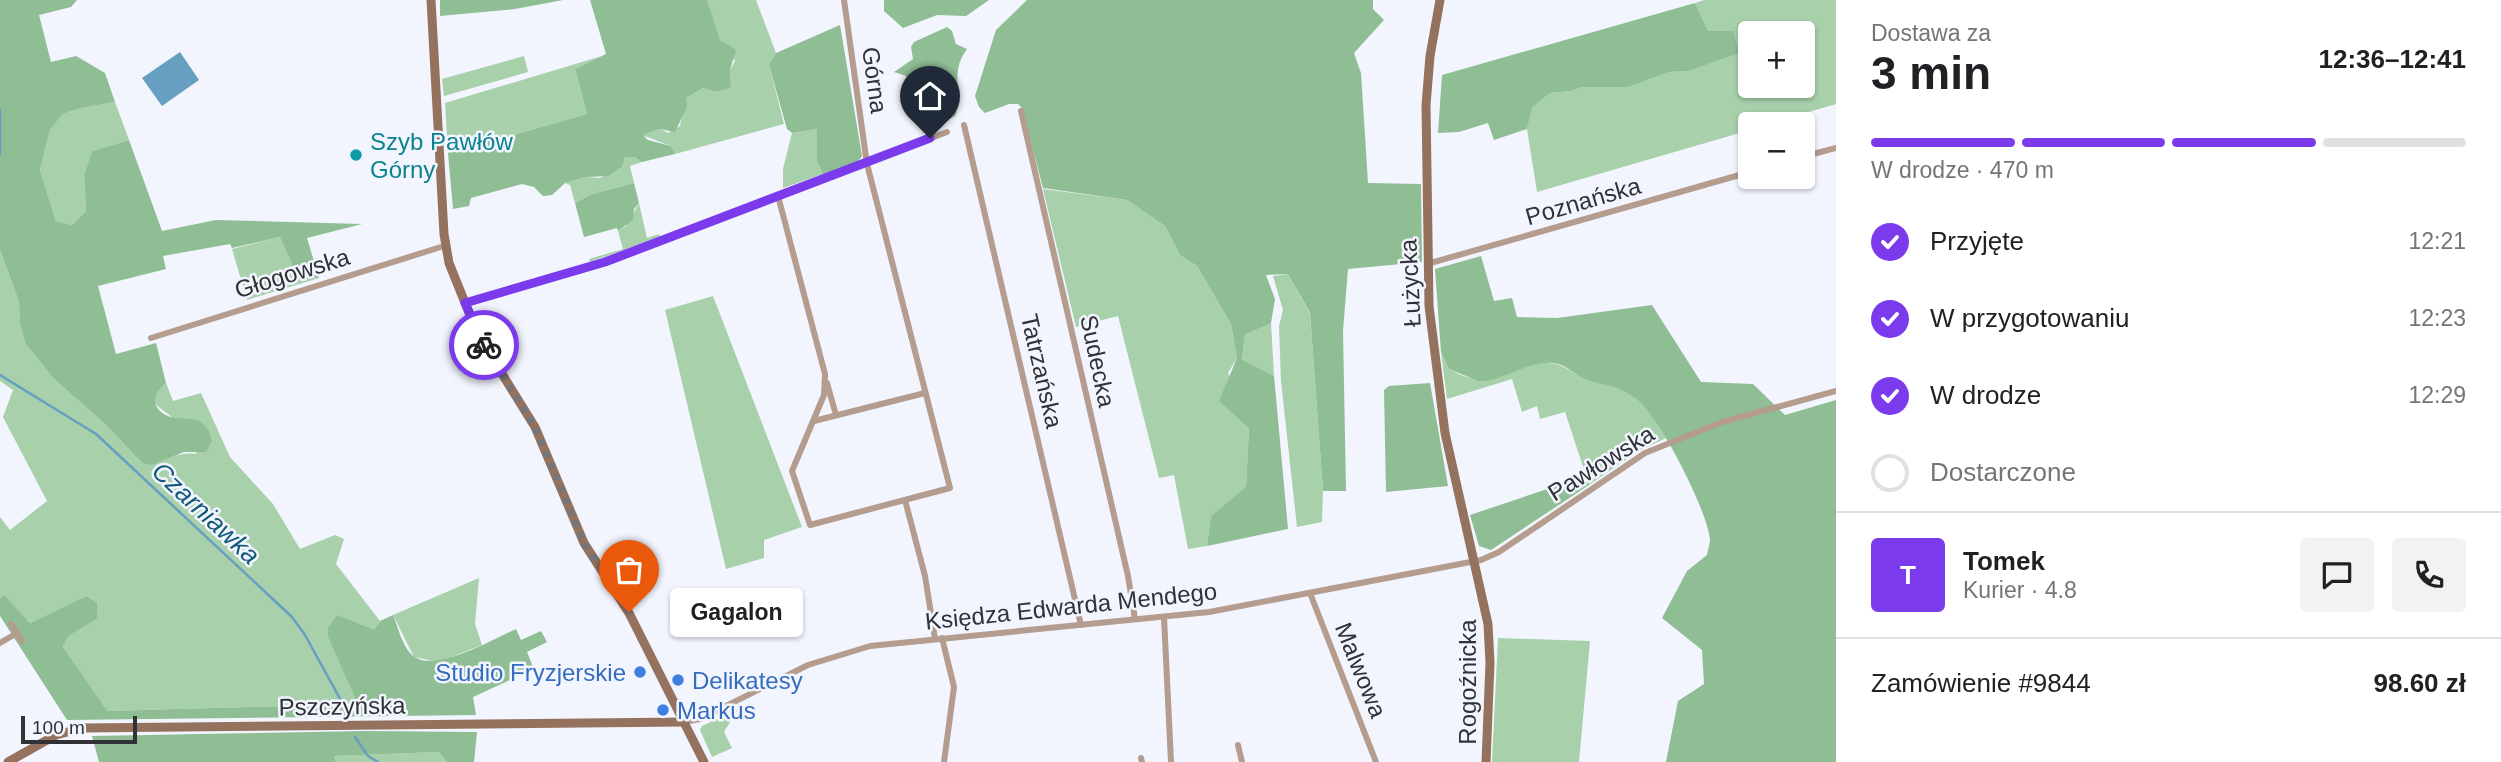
<!DOCTYPE html>
<html lang="pl">
<meta charset="utf-8">
<style>
:root{--surface:#fff;--page:#f2f2f2;--text:#202124;--muted:#757577;--line:#e0e0e0;--accent:#7c3aed}
body{margin:0;font-family:Arial,sans-serif;background:var(--page);color:var(--text);height:100vh;display:flex;flex-direction:column;font-size:26px;white-space:nowrap}
*{box-sizing:border-box;margin:0}
p{font-size:23px;color:var(--muted)}
.icon{flex:none;width:38px;height:38px;fill:none;stroke:currentColor;stroke-width:2;stroke-linecap:round;stroke-linejoin:round}
.map{position:relative;flex:1;overflow:hidden}
.drawer{display:flex;flex-direction:column;background:var(--surface);width:665px}
.drawer>*{flex:none}
.tools{position:absolute;left:1738px;top:21px;display:grid;gap:14px}
.tools a{display:grid;place-items:center;width:77px;height:77px;border-radius:7px;background:var(--surface);box-shadow:0 2px 5px #0004;font-size:35px}
.scale{position:absolute;left:21px;bottom:18px;width:116px;box-sizing:border-box;padding-left:7px;border:4px solid #303236;border-top:0;font-size:19px;line-height:24px;white-space:nowrap;color:#303236;-webkit-text-stroke:5px #f2f5fe;paint-order:stroke}
.pin{position:absolute;display:grid;place-items:center;width:60px;height:60px;color:#fff;margin:-72px -30px;border-radius:50% 50% 50% 0;rotate:-45deg;box-shadow:0 0 7px #0007}
.pin .icon{rotate:45deg}
.courier{position:absolute;display:grid;place-items:center;width:70px;height:70px;margin:-35px;border:5px solid #7c3aed;border-radius:50%;background:#fff;color:#222;box-shadow:0 2px 9px #0007}
.bubble{position:absolute;height:49px;border-radius:7px;background:var(--surface);box-shadow:0 2px 5px #0004;font-size:23px;font-weight:700;line-height:49px;text-align:center}
.head em{font-style:normal;font-weight:700}
.head div{display:flex;flex-direction:column-reverse}
.head{display:flex;align-items:center;justify-content:space-between;height:119px;padding:0 35px}
h1{font-size:46px;font-weight:700;line-height:52px}
.bar{display:grid;grid-template-columns:repeat(4,1fr);gap:10px 7px;align-content:center;height:84px;padding:0 35px}
.bar i{height:9px;border-radius:5px;background:var(--line)}
.bar .current{background:var(--accent)}
.bar p{grid-column:span 4}
.line{display:flex;align-items:center;gap:18px;padding:0 35px;border-top:2px solid var(--line)}
.line div{flex:1}
.round{display:grid;place-items:center;flex:none;width:74px;height:74px;border-radius:7px;background:var(--page)}
ol{padding:0 35px;list-style:none}
li{display:flex;align-items:center;gap:21px;height:77px}
li p{margin-inline-start:auto}
li .icon{padding:7px;border-radius:50%;background:var(--accent);color:#fff;stroke-width:4}
li:last-child{color:var(--muted)}
li i{width:38px;height:38px;border:4px solid var(--line);border-radius:50%}
main{display:flex;flex:1;min-height:0}
.map>svg:first-child{display:block}
</style>
<main>
<div class="map">
<svg width="1836" height="762" viewBox="0 0 1836 762">
<rect width="100%" height="100%" fill="#f2f5fe"/>
<!-- green -->
<g fill="#a7d0ab" fill-rule="evenodd">
<path d="M707,0H756L776,53L769,65L784,124L675,154L671,146L642,135L661,129L668,133L680,126L686,98L703,88L716,92L731,88L730,70L735,61L716,34Z"/>
<path d="M1704,0H1836V104L1768,124H1750V130L1537,192L1527,129L1531,107L1550,93L1572,91L1582,87H1629L1669,72L1689,71L1738,53L1708,31L1695,3ZM1750,33H1802V86H1750Z"/>
<path d="M524,56L528,72L444,96L442,79Z"/>
<path d="M602,56L575,69L587,114L499,139L490,138L448,153L445,103Z"/>
<path d="M115,102L129,140L92,151L84,175L86,211L72,225L56,221L40,170L50,130L63,114L81,108Z"/>
<path d="M817,129V162L823,174L783,188V169L792,133Z"/>
<path d="M625,157H634L642,162L630,166L634,183L592,194L575,203L570,185L565,183L586,177L600,178L623,166Z"/>
<path d="M1043,189L1127,200L1165,226L1180,255L1197,266L1231,324L1237,358L1228,373L1249,428L1246,488L1211,516L1207,546L1188,549L1174,475L1159,478L1118,316L1076,327Z"/>
<path d="M639,203L647,238L659,234L660,237L590,262L589,259L623,249L618,231L626,226Z"/>
<path d="M280,237L297,276L319,278L247,300L232,249Z"/>
<path d="M0,250L19,302L20,324L25,343L53,378L107,426L142,463C164,463 175,451 197,454C190,443 183,430 175,420C163,407 139,402 166,383L173,401L201,393L230,457L273,504L300,549L335,535L344,539L336,564L380,621L374,630L328,637L359,704L106,711L63,647L67,636L97,619L86,596L30,623L4,596L0,598V517L10,530L47,501L3,417L13,390L0,381Z"/>
<path d="M1288,274L1310,314L1323,491L1322,522L1297,527L1281,381L1279,326L1283,310L1273,276Z"/>
<path d="M713,296L802,527L764,540V558L726,569L665,310Z"/>
<path d="M1271,323L1274,376L1242,361L1245,335Z"/>
<path d="M1441,352L1449,369C1494,394 1500,370 1542,363C1560,361 1568,371 1582,377C1590,381 1600,380 1609,383C1636,391 1653,416 1666,438L1637,452L1589,485L1565,412L1540,419L1537,406L1522,412L1512,379L1447,399Z"/>
<path d="M479,578L475,624L482,645L439,662L414,657L393,615Z"/>
<path d="M1498,638L1590,641L1579,762H1492Z"/>
<path d="M738,709L724,732L732,748L712,757L700,730L702,726Z"/>
<path d="M439,752L447,762H336L334,756Z"/>
</g>
<!-- forest -->
<g fill="#8fbd94">
<path d="M0,0H77L71,7L39,15L51,62L76,56L105,73L115,102L81,108L63,114L50,130L40,170L56,221L72,225L86,211L84,175L92,151L129,140L162,231L216,220L362,224L307,238L319,278L297,276L280,237L232,248L230,244L163,256L166,269L98,286L116,354L156,343L166,383C155,391 149,404 164,414C182,425 205,408 212,441L206,452H184L152,465L142,463L107,426L53,378L25,343L20,324L19,302L0,250Z"/>
<path d="M440,0H563L515,9L440,16Z"/>
<path d="M590,0H707L720,40L736,50L730,70L731,88L716,92L703,88L686,98L687,107L675,132L660,129L643,135L648,140L671,146L675,154L642,162L634,157H625L623,166L608,176L586,177L565,183L552,195L543,196L534,187L522,184L471,198L469,206L453,209L448,153L490,138L499,139L587,114L575,69L606,54Z"/>
<path d="M884,0H989L966,16L937,15L903,28L884,11Z"/>
<path d="M1027,0H1373V9L1384,20L1354,53L1361,73L1368,183L1421,184L1422,262L1348,269L1343,331L1346,491H1323L1310,313L1288,274L1266,275L1275,299L1271,323L1245,335L1242,360L1274,376L1288,529L1207,546L1211,516L1246,487L1249,428L1219,401L1237,358L1231,324L1197,266L1180,255L1165,226L1127,200L1043,188L1022,108L1018,104H1009L985,113L979,107L975,96L996,30Z"/>
<path d="M1695,3L1708,31H1733L1739,53L1689,71L1669,72L1629,87H1582L1572,91L1550,93L1532,107L1527,129L1494,140L1488,123L1459,132L1438,133L1442,75Z"/>
<path d="M840,25L862,156L857,163L823,174L817,162V129L792,133L787,129L769,65L776,53Z"/>
<path d="M947,27L952,31L956,44L967,49C948,74 965,94 955,116L932,129L918,110L915,91L903,89V84L908,82L906,76L894,72L913,59L911,47L914,42Z"/>
<path d="M634,183L639,203L634,209L633,220L618,231L617,228L584,237L575,203L592,194Z"/>
<path d="M1481,256L1494,301L1512,298L1517,317L1557,318L1652,305L1701,382L1753,384L1785,415L1836,400V762H1666L1678,701L1704,684L1702,650L1662,618L1687,571L1707,555C1708,550 1710,543 1710,539C1707,510 1659,415 1635,398C1615,382 1599,387 1581,377C1571,372 1565,364 1553,363C1530,361 1508,377 1486,381H1478L1449,369L1441,352L1435,269Z"/>
<path d="M1430,383L1448,486L1386,492L1384,390L1389,386Z"/>
<path d="M1586,476L1589,485L1491,550L1479,546L1470,515Z"/>
<path d="M4,595L30,623L86,596L97,603V619L68,636L63,647L107,711L358,704L328,637V628L337,615L374,630L380,621L393,615C398,627 402,645 411,654C431,676 493,639 516,629L521,640L541,631L547,642L527,652L534,669L473,697L476,715L67,720L0,616V598Z"/>
<path d="M367,731L477,732L474,762H447L439,752L334,756L336,762H99L92,736Z"/>
</g>
<!-- water -->
<path fill="#679fc0" d="M180,52L199,80L162,106L142,78Z"/>
<g fill="none" stroke-linecap="round" stroke-linejoin="round">
<!-- stream -->
<g stroke="#679fc0" stroke-width="2.5">
<path d="M0,110V154"/>
<path d="M0,375L96,434L292,617L305,635L349,715"/>
<path d="M355,737L368,756L378,762"/>
</g>
<!-- street -->
<g stroke="#b49c8f" stroke-width="6">
<path d="M1021,111L1128,576L1135,619"/>
<path d="M964,125L1081,625"/>
<path d="M1802,157L1836,148"/>
<path d="M778,196L825,374L824,395L792,471L810,525L950,488L867,164L844,0"/>
<path d="M1427,264L1750,172"/>
<path d="M465,303L605,262L947,132"/>
<path d="M151,338L444,246"/>
<path d="M827,383L836,415"/>
<path d="M814,421L925,393"/>
<path d="M905,500L925,576L935,639"/>
<path d="M1310,593L1376,762"/>
<path d="M1164,617L1171,762"/>
<path d="M11,624L22,641"/>
<path d="M942,638L954,687L944,762"/>
<path d="M0,643L17,633"/>
<path d="M684,722L700,719L808,665L870,646L1209,612L1481,560L1499,552L1645,453L1722,422L1836,391"/>
<path d="M1238,745L1242,762"/>
<path d="M1141,758L1142,762"/>
</g>
<!-- secondary -->
<g stroke="#94725e" stroke-width="9">
<path d="M431,0L444,234L449,263L478,335L535,427L584,543L629,613L704,762"/>
<path d="M1440,0L1430,56L1426,105L1429,306L1445,433L1488,624L1490,663L1486,762"/>
<path d="M8,762L56,735L83,728L684,722"/>
</g>
</g>
<g fill="none" stroke-linecap="round" stroke-linejoin="round">
<!-- done -->
<path stroke="#74767c" stroke-width="7" stroke-dasharray="0 12.6" d="M484,345L535,427L584,543L629,612"/>
<!-- route -->
<path stroke="#7c3aed" stroke-width="9" d="M484,345L465,303L605,262L930,138"/>
</g>
<!-- markers -->
<circle fill="#0f9aa8" stroke="#f2f5fe" stroke-width="2.5" cx="356" cy="155" r="7"/>
<g fill="#3f7fe0" stroke="#f2f5fe" stroke-width="2.5">
<circle cx="640" cy="672" r="7"/>
<circle cx="678" cy="680" r="7"/>
<circle cx="663" cy="710" r="7"/>
</g>
<g text-anchor="middle" dominant-baseline="central" stroke-width="5" stroke-linejoin="round" paint-order="stroke">
<!-- street labels -->
<g font-size="24" fill="#303236" stroke="#f2f5fe">
<text transform="translate(875 80) rotate(82)">Górna</text>
<text transform="translate(1583 201) rotate(-16)">Poznańska</text>
<text transform="translate(292 273) rotate(-17)">Głogowska</text>
<text transform="translate(1410 283) rotate(-93)">Łużycka</text>
<text transform="translate(1098 361) rotate(78)">Sudecka</text>
<text transform="translate(1042 371) rotate(77)">Tatrzańska</text>
<text transform="translate(1601 463) rotate(-32)">Pawłowska</text>
<text transform="translate(1071 606) rotate(-6)">Księdza Edwarda Mendego</text>
<text transform="translate(1361 670) rotate(68)">Malwowa</text>
<text transform="translate(1467 682) rotate(-90)">Rogoźnicka</text>
<text transform="translate(342 706) rotate(-1)">Pszczyńska</text>
</g>
<!-- culture labels -->
<g font-size="24" fill="#0d838f" stroke="#f2f5fe" text-anchor="start">
<text x="370" y="141">Szyb Pawłów<tspan x="370" dy="28">Górny</tspan></text>
</g>
<!-- shop labels -->
<g font-size="24" fill="#366cbe" stroke="#f2f5fe" text-anchor="start">
<text x="626" y="672" text-anchor="end">Studio Fryzjerskie</text>
<text x="692" y="680">Delikatesy</text>
<text x="677" y="710">Markus</text>
</g>
<!-- water labels -->
<g font-size="26" font-style="italic" fill="#13597a" stroke="#f2f5fe">
<text transform="translate(206 513) rotate(43)">Czarniawka</text>
</g>
</g>
</svg>
<div class="tools">
<a>+</a>
<a>−</a>
</div>
<div class="scale">100 m</div>
<div class="pin" style="left:629px;top:612px;background:#ea580c"><svg class="icon" aria-label="bag" viewBox="0 0 24 24"><path d="M5 8h14l-1 12H6zM9 8a3 3 0 0 1 6 0"/></svg></div>
<div class="pin" style="left:930px;top:138px;background:#1f2937"><svg class="icon" aria-label="home" viewBox="0 0 24 24"><path d="M3 11l9-7 9 7M6 9v11h12V9"/></svg></div>
<div class="courier" style="left:484px;top:345px"><svg class="icon" aria-label="bike" viewBox="0 0 24 24"><circle cx="6" cy="16" r="4"/><circle cx="18" cy="16" r="4"/><path d="M6 16l4-8h5l3 8M10 8l3 8H6M13 5h3"/></svg></div>
<div class="bubble" style="left:670px;top:588px;width:133px">Gagalon</div>
</div>
<section class="drawer">
<div class="head"><div><h1>3 min</h1><p>Dostawa za</p></div><em>12:36–12:41</em></div>
<div class="bar"><i class="current"></i><i class="current"></i><i class="current"></i><i></i><p>W drodze · 470 m</p></div>
<ol>
<li><svg class="icon" aria-label="check" viewBox="0 0 24 24"><path d="M5 12l5 5 9-10"/></svg>Przyjęte<p>12:21</p></li>
<li><svg class="icon" aria-label="check" viewBox="0 0 24 24"><path d="M5 12l5 5 9-10"/></svg>W przygotowaniu<p>12:23</p></li>
<li><svg class="icon" aria-label="check" viewBox="0 0 24 24"><path d="M5 12l5 5 9-10"/></svg>W drodze<p>12:29</p></li>
<li><i></i>Dostarczone</li>
</ol>
<div class="line" style="height:126px"><b class="round" style="background:var(--accent);color:#fff">T</b><div><b>Tomek</b><p>Kurier · 4.8</p></div><a class="round"><svg class="icon" aria-label="chat" viewBox="0 0 24 24"><path d="M4 5h16v11H9l-5 4z"/></svg></a><a class="round"><svg class="icon" aria-label="phone" viewBox="0 0 24 24"><path d="M5 4h4l2 5-3 2q2 4 5 5l2-3 5 2v4C11 20 4 13 5 4z"/></svg></a></div>
<div class="line" style="height:91px"><div>Zamówienie #9844</div><b>98.60 zł</b></div>
</section>
</main>
